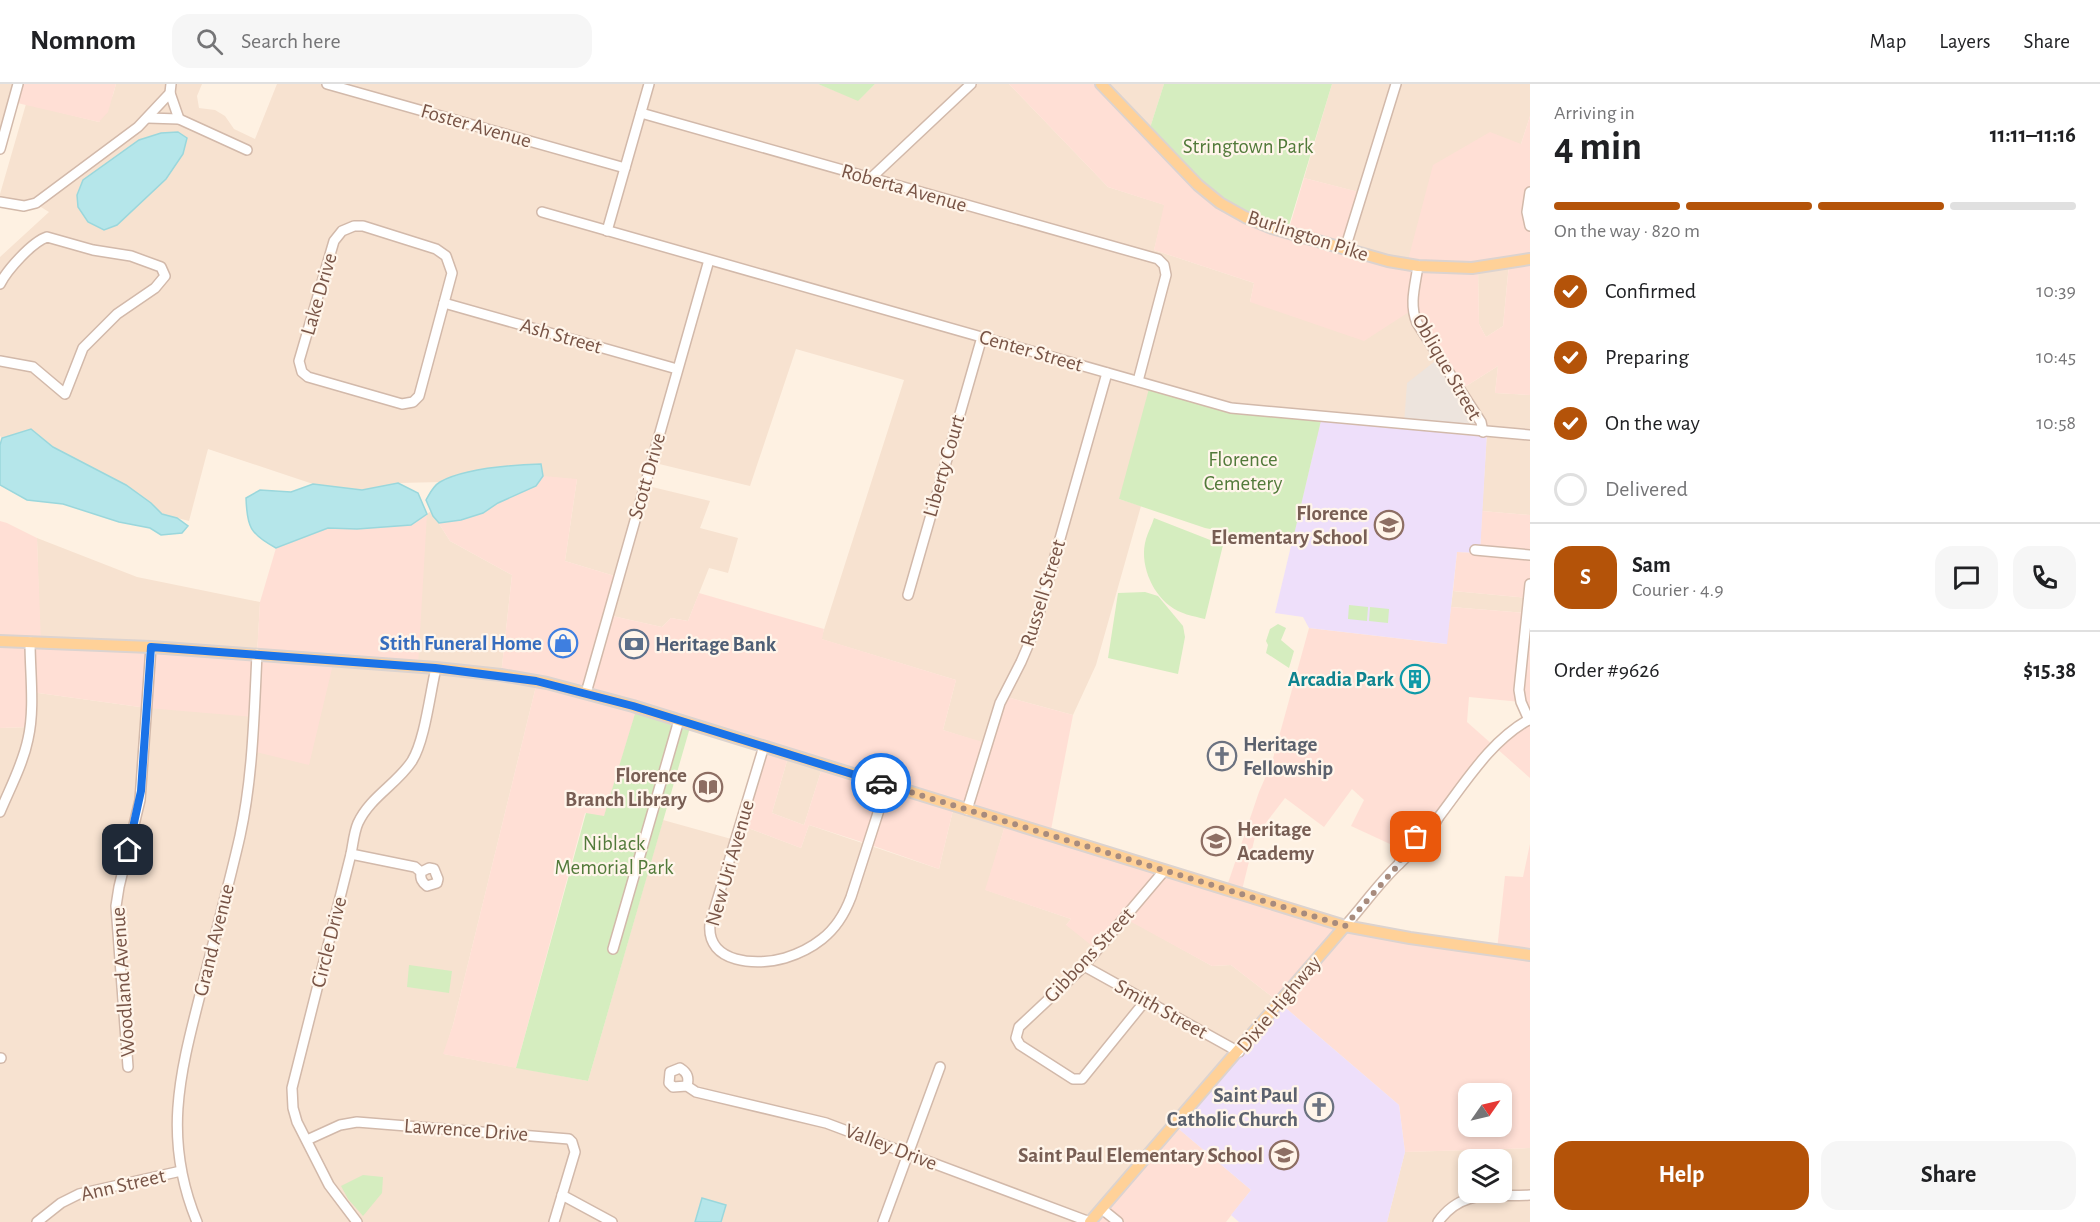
<!DOCTYPE html>
<meta charset="utf-8">
<style>
:root{--surface:#fff;--page:#f6f6f6;--text:#202124;--muted:#757577;--line:#e0e0e0;--accent:#b45309}
body{margin:0;font-family:"Alegreya Sans",sans-serif;background:var(--page);color:var(--text);height:100vh;display:flex;flex-direction:column;font-size:22px;white-space:nowrap}
*{box-sizing:border-box;margin:0}
p{font-size:20px;color:var(--muted)}
.icon{flex:none;width:33px;height:33px;fill:none;stroke:currentColor;stroke-width:2;stroke-linecap:round;stroke-linejoin:round}
.map{position:relative;flex:1;overflow:hidden}
.side{display:flex;flex-direction:column;background:var(--surface);width:570px}
.side>*{flex:none}
.needle{width:39px;rotate:56deg}
.tools{position:absolute;left:1458px;top:999px;display:grid;gap:12px}
.tools a{display:grid;place-items:center;width:54px;height:54px;border-radius:12px;background:var(--surface);box-shadow:0 3px 9px #0003;font-size:30px}
.pin{position:absolute;display:grid;place-items:center;width:51px;height:51px;color:#fff;margin:-26px;border-radius:12px;box-shadow:0 3px 9px #0006}
.courier{position:absolute;display:grid;place-items:center;width:60px;height:60px;margin:-30px;border:4px solid #1a73e8;border-radius:50%;background:#fff;color:#222;box-shadow:0 2px 8px #0007}
.summary em{font-style:normal;font-weight:700}
.summary div{display:flex;flex-direction:column-reverse}
.summary{display:flex;align-items:center;justify-content:space-between;height:102px;padding:0 24px}
h1{font-size:39px;font-weight:700;line-height:45px}
.bar{display:grid;grid-template-columns:repeat(4,1fr);gap:9px 6px;align-content:center;height:72px;padding:0 24px}
.bar i{height:8px;border-radius:4px;background:var(--line)}
.bar .active{background:var(--accent)}
.bar p{grid-column:span 4}
.line{display:flex;align-items:center;gap:15px;padding:0 24px;border-top:2px solid var(--line)}
.line div{flex:1}
.round{display:grid;place-items:center;flex:none;width:63px;height:63px;border-radius:18px;background:var(--page)}
ol{padding:0 24px;list-style:none}
li{display:flex;align-items:center;gap:18px;height:66px}
li p{margin-inline-start:auto}
li .icon{padding:6px;border-radius:50%;background:var(--accent);color:#fff;stroke-width:4}
li:last-child{color:var(--muted)}
li i{width:33px;height:33px;border:3px solid var(--line);border-radius:50%}
.action{display:flex;gap:12px;margin-top:auto;padding:12px 24px}
.action a{flex:1;height:69px;border-radius:18px;background:var(--accent);color:#fff;font-size:24px;font-weight:700;line-height:69px;text-align:center}
.action a+a{background:var(--page);color:var(--text)}
header{display:flex;align-items:center;gap:36px;box-sizing:border-box;height:84px;padding:0 30px;background:var(--surface);border-bottom:2px solid var(--line)}
header strong{font-size:28px}
nav{display:flex;gap:33px;margin-inline-start:auto;font-size:21px}
.search{width:420px;height:54px;background:var(--page);display:flex;align-items:center;gap:15px;box-sizing:border-box;padding:0 21px;border-radius:18px;color:var(--muted);font-size:22px}
main{display:flex;flex:1;min-height:0}
.map>svg:first-child{display:block}
</style>
<header>
<strong>Nomnom</strong>
<div class="search"><svg class="icon" aria-label="search" viewBox="0 0 24 24"><circle cx="10" cy="10" r="6"/><path d="M15 15l6 6"/></svg>Search here</div>
<nav><a>Map</a><a>Layers</a><a>Share</a></nav>
</header>
<main>
<div class="map">
<svg width="1530" height="1138" viewBox="0 0 1530 1138">
<rect width="100%" height="100%" fill="#fef1e2"/>
<!-- residential -->
<g fill="#f7e2d0" fill-rule="evenodd">
<path d="M0,0H18L0,57Z"/>
<path d="M116,0H202L197,12L199,24L215,26L225,32L234,45L255,55L277,0H818L858,16L875,0H1009L1108,103L1165,121L1154,166L1254,199L1250,218L1413,225L1439,274L1404,340L1119,415L1141,422L1096,581L1073,631L1003,612L986,660L943,646L956,596L821,555L904,296L796,265L750,402L651,378L644,401L710,417L700,444L738,454L728,489L709,484L688,537L671,534L662,543L608,531L618,493L565,477L577,395L398,399L362,406L313,400L208,365L189,437L162,430L151,419L126,401L53,363L31,345L2,354L0,352V173L49,128L36,120L0,118V110L26,20L99,38L113,11Z"/>
<path d="M1101,0H1164L1148,50Z"/>
<path d="M1332,0H1530V32L1521,60L1407,180L1345,165L1362,109L1304,94Z"/>
<path d="M1509,179L1503,242L1486,253L1479,240L1478,183Z"/>
<path d="M1498,282L1495,309L1530,311V431L1482,427L1487,348L1460,306Z"/>
<path d="M431,427L450,457L512,491L501,591L537,598L453,941L444,970L588,997L663,736L735,756L740,741L801,764L809,741L939,785L954,722L1006,738L986,806L1071,835L1066,841L1124,833L1212,882L1231,881L1280,919L1090,1138H0V644L30,643L31,608L147,624L334,576L427,430Z"/>
<path d="M37,454L137,493L260,518L257,570L40,558Z"/>
<path d="M1453,507L1529,514L1527,529L1451,523Z"/>
<path d="M789,670L823,681L804,741L772,729Z"/>
<path d="M1530,1064V1138H1387L1405,1068ZM1468,1076H1502V1108H1468Z"/>
</g>
<!-- commercial -->
<g fill="#ffdfd5" fill-rule="evenodd">
<path d="M18,0H116L108,28L99,38L13,18Z"/>
<path d="M1009,0H1101L1182,86L1288,148L1304,94L1363,109L1345,165L1407,180L1433,81L1490,48L1521,60L1530,32V311L1495,309L1498,282L1460,306L1412,226L1364,257L1250,218L1254,199L1154,166L1164,121L1108,103ZM1509,180L1503,242L1486,253L1479,240L1478,184Z"/>
<path d="M543,392L577,395L565,477L618,493L608,531L662,543L671,534L688,537L699,509L824,545L822,555L956,596L943,646L986,659L1003,612L1073,631L1050,751L1226,805L1259,708L1272,678L1309,544L1446,560L1451,523L1527,529L1528,514L1453,507L1457,468L1480,469L1482,427L1530,431V533L1525,554H1530V694L1495,663L1438,734L1403,766L1351,742L1364,716L1352,705L1324,743L1285,714L1255,753L1241,810L1307,829L1497,866L1505,792L1523,793L1530,760V1064L1405,1068L1399,1021L1280,919L1231,881L1212,882L1124,834L1096,865L1066,841L1071,835L985,806L1006,738L954,722L939,785L868,760L809,741L801,764L740,741L764,662L637,624L604,733L585,729L516,984L443,970L453,941L537,598L501,591L512,491L450,457L431,427ZM1469,613L1521,618L1529,636L1494,662L1467,638ZM789,670L823,681L804,741L772,729ZM1468,1010H1502V1042H1468Z"/>
<path d="M427,430L418,582L334,576L309,681L252,667L254,633L147,624L31,608L30,643L0,644V437L7,439L37,454L41,558L257,570L260,518L276,464L328,444L357,445L411,441Z"/>
<path d="M1174,1041L1251,1106L1226,1138H1090Z"/>
</g>
<!-- industrial -->
<path fill="#ede4dd" d="M1439,274L1487,348L1404,340L1407,299Z"/>
<!-- education -->
<g fill="#eedffa">
<path d="M1322,332L1487,348L1480,469L1457,468L1447,560L1309,544L1303,533L1275,529Z"/>
<path d="M1280,919L1399,1021L1405,1068L1387,1138H1239L1231,1131L1251,1106L1174,1041Z"/>
</g>
<!-- green -->
<g fill="#d5edbf">
<path d="M818,0H875L858,17Z"/>
<path d="M1164,0H1332L1287,148L1220,119L1148,50Z"/>
<path d="M1150,301L1231,324L1322,332L1293,455L1256,454L1205,444L1119,415Z"/>
<path d="M1154,434L1223,461L1205,535C1193,532 1180,530 1170,522C1151,508 1139,478 1146,455C1148,448 1152,441 1154,434Z"/>
<path d="M1145,508L1158,512L1183,542L1185,553L1178,590L1108,574L1118,509Z"/>
<path d="M1349,521L1368,523L1367,537L1348,535Z"/>
<path d="M1370,523L1389,525L1388,539L1369,537Z"/>
<path d="M1278,540L1286,544L1281,556L1294,567L1289,584L1266,569L1268,561L1266,557L1270,545Z"/>
<path d="M637,623L691,640L588,997L516,984L586,729L604,732Z"/>
<path d="M409,881L452,887L449,909L407,903Z"/>
<path d="M363,1091L383,1093L382,1109L363,1132L348,1115L341,1102Z"/>
</g>
<!-- water -->
<g fill="#b5e6ea" stroke="#9ad7dc" stroke-width="1.5">
<path d="M178,48L187,54L183,70L166,95L117,141L104,146L88,138L78,123L77,111L83,96L139,56L161,49Z"/>
<path d="M31,345L53,363L126,401L151,419L162,430L177,434L188,442L182,449L161,451L150,444L119,438L63,420L27,416L0,401V361L2,354Z"/>
<path d="M541,380L543,392L536,402L498,419L483,429L461,436L439,439L433,432L426,416C430,409 433,402 440,398C465,384 513,381 541,380Z"/>
<path d="M398,399L418,409L427,430L411,441L357,445L328,444L276,464C250,450 247,443 246,414L260,406L291,408L313,400L362,406Z"/>
<path d="M702,1114L726,1121L721,1138H695Z"/>
</g>
<g fill="none" stroke-linecap="round" stroke-linejoin="round">
<!-- minor casing -->
<g stroke="#d2b9aa" stroke-width="12">
<g id="minor">
<path d="M327,0L625,84"/>
<path d="M170,9L179,35"/>
<path d="M641,29L1158,175L1164,181L1166,191L1138,297"/>
<path d="M148,34L179,35L247,66"/>
<path d="M0,65L18,0"/>
<path d="M871,94L971,0"/>
<path d="M1530,108L1527,128L1530,142"/>
<path d="M0,118L24,122L36,119L138,43L170,9L171,0"/>
<path d="M542,128L1231,324L1530,351"/>
<path d="M354,142H363L436,165L446,172L452,189L419,312L413,318L402,320L308,293L302,288L299,277L334,157L342,147Z"/>
<path d="M607,147L649,0"/>
<path d="M1345,165L1396,0"/>
<path d="M1418,182C1415,202 1409,221 1417,239L1481,338L1483,348"/>
<path d="M0,200C7,186 32,158 47,153L93,166L131,172L161,183L165,192L155,204L117,230L83,264L65,310L33,283L0,277"/>
<path d="M444,219L677,285"/>
<path d="M1475,466L1530,471"/>
<path d="M908,511L982,253"/>
<path d="M586,609L709,176"/>
<path d="M1529,636L1521,618L1519,606L1530,500"/>
<path d="M764,662L710,840C706,880 758,882 785,874C798,870 812,863 822,855C836,844 845,829 851,813L887,701"/>
<path d="M967,726L1000,619L1021,578L1033,550L1107,289"/>
<path d="M0,728C10,704 23,680 28,655C35,624 30,589 30,558"/>
<path d="M351,770L415,783L421,788C420,795 422,798 427,802L437,799L438,795L434,785L429,784L421,788"/>
<path d="M1399,780C1405,761 1420,742 1438,734"/>
<path d="M1345,842C1363,822 1379,799 1398,781C1413,766 1429,753 1438,734C1465,699 1490,657 1530,635"/>
<path d="M613,865L679,636"/>
<path d="M1084,882L1239,968"/>
<path d="M1146,916L1082,995H1073L1020,961L1016,954L1019,943L1081,885L1164,787"/>
<path d="M0,974H1"/>
<path d="M128,983L116,822L119,803L140,716L151,563"/>
<path d="M687,1002L673,1003L669,999L670,988L680,984C688,989 689,994 687,1002L696,1008L826,1039L1090,1138"/>
<path d="M307,1056L340,1041L357,1038L569,1055L572,1058L575,1068L554,1138"/>
<path d="M562,1111L612,1138"/>
<path d="M1102,1125L1118,1138"/>
<path d="M37,1138L61,1119L79,1110L181,1087"/>
<path d="M197,1138C163,1056 179,993 200,911C213,858 228,805 240,752C253,692 254,631 257,570"/>
<path d="M357,1138L329,1101L297,1038L293,1024L292,1004L351,770C353,760 354,748 358,739C370,713 397,700 412,677C425,656 430,609 436,584"/>
<path d="M883,1138L940,983"/>
<path d="M1438,1138C1463,1103 1493,1114 1530,1111"/>
</g>
</g>
<!-- major casing -->
<g stroke="#dcd3cf" stroke-width="14">
<g id="major">
<path d="M1101,0L1198,101L1220,119L1245,133L1272,144L1388,177L1418,182L1472,184L1530,175"/>
<path d="M0,557L151,563L436,584L501,591L547,599L633,622L1345,842L1410,854L1530,871"/>
<path d="M1090,1138L1345,842"/>
</g>
</g>
<!-- minor -->
<use href="#minor" stroke="#fff" stroke-width="9"/>
<!-- major -->
<use href="#major" stroke="#ffd198" stroke-width="10"/>
</g>
<g fill="none" stroke-linecap="round" stroke-linejoin="round">
<!-- done -->
<path stroke="#a78b7d" stroke-width="6" stroke-dasharray="0 10.8" d="M881,699L1345,842L1399,780L1404,766L1416,753"/>
<!-- route -->
<path stroke="#1a73e8" stroke-width="8" d="M128,766L141,707L151,563L435,584L536,597L633,622L881,699"/>
</g>
<!-- icons -->
<defs>
<g id="school-ring" transform="scale(1.5)"><circle r="9.5" fill="#fff5ea" stroke="#8d6e63" stroke-width="1.5"/><path d="M0-5L7-2L0 1L-7-2ZM-4 1L0 2.5L4 1V4Q0 6-4 4Z" fill="#8d6e63"/></g>
<g id="shop-ring" transform="scale(1.5)"><circle r="9.5" fill="#fff5ea" stroke="#3f7fe0" stroke-width="1.5"/><path d="M-5-2.5h2.3a2.7 3.5 0 0 1 5.4 0H5L5.5 6h-11ZM-1.5-2.5h3a1.5 2.3 0 0 0-3 0Z" fill="#3f7fe0"/></g>
<g id="bank-ring" transform="scale(1.5)"><circle r="9.5" fill="#fff5ea" stroke="#5c6f8a" stroke-width="1.5"/><path d="M-6-4H6V4H-6ZM0-2.3a2.3 2.3 0 1 0 0 4.6a2.3 2.3 0 1 0 0-4.6Z" fill="#5c6f8a"/></g>
<g id="building-ring" transform="scale(1.5)"><circle r="9.5" fill="#fff5ea" stroke="#0f9aa8" stroke-width="1.5"/><path d="M-4-6H4V6H1V3H-1V6H-4ZM-2.5-4.3h1.7v1.8h-1.7ZM.8-4.3h1.7v1.8H.8ZM-2.5-1h1.7V.8h-1.7ZM.8-1h1.7V.8H.8Z" fill="#0f9aa8"/></g>
<g id="church-ring" transform="scale(1.5)"><circle r="9.5" fill="#fff5ea" stroke="#6b7280" stroke-width="1.5"/><path d="M-1.2-6h2.4v3.5h3.3v2.4h-3.3V6h-2.4V-.1h-3.3v-2.4h3.3Z" fill="#6b7280"/></g>
<g id="library-ring" transform="scale(1.5)"><circle r="9.5" fill="#fff5ea" stroke="#8d6e63" stroke-width="1.5"/><path d="M-6-4Q-3-5.5-.7-3.5V5Q-3 3-6 4ZM6-4Q3-5.5 .7-3.5V5Q3 3 6 4Z" fill="#8d6e63"/></g>
</defs>
<g fill-rule="evenodd">
<use href="#school-ring" x="1389" y="441"/>
<use href="#shop-ring" x="563" y="559"/>
<use href="#bank-ring" x="634" y="560"/>
<use href="#building-ring" x="1415" y="595"/>
<use href="#church-ring" x="1222" y="672"/>
<use href="#library-ring" x="708" y="703"/>
<use href="#school-ring" x="1216" y="757"/>
<use href="#church-ring" x="1319" y="1023"/>
<use href="#school-ring" x="1284" y="1071"/>
</g>
<g text-anchor="middle" dominant-baseline="central" stroke-width="4.5" stroke-linejoin="round" paint-order="stroke">
<!-- street labels -->
<g font-size="21" fill="#785446" stroke="#fff5ea">
<text transform="translate(476 42) rotate(16)">Foster Avenue</text>
<text transform="translate(904 104) rotate(16)">Roberta Avenue</text>
<text transform="translate(1308 152) rotate(18)">Burlington Pike</text>
<text transform="translate(319 210) rotate(-74)">Lake Drive</text>
<text transform="translate(561 252) rotate(16)">Ash Street</text>
<text transform="translate(1031 267) rotate(16)">Center Street</text>
<text transform="translate(1447 283) rotate(60)">Oblique Street</text>
<text transform="translate(944 382) rotate(-74)">Liberty Court</text>
<text transform="translate(647 392) rotate(-74)">Scott Drive</text>
<text transform="translate(1043 509) rotate(-73)">Russell Street</text>
<text transform="translate(730 779) rotate(-74)">New Uri Avenue</text>
<text transform="translate(214 856) rotate(-76)">Grand Avenue</text>
<text transform="translate(329 858) rotate(-76)">Circle Drive</text>
<text transform="translate(1089 871) rotate(-47)">Gibbons Street</text>
<text transform="translate(123 898) rotate(-94)">Woodland Avenue</text>
<text transform="translate(1279 920) rotate(-50)">Dixie Highway</text>
<text transform="translate(1161 925) rotate(29)">Smith Street</text>
<text transform="translate(466 1046) rotate(4)">Lawrence Drive</text>
<text transform="translate(891 1063) rotate(21)">Valley Drive</text>
<text transform="translate(123 1101) rotate(-13)">Ann Street</text>
</g>
<!-- park labels -->
<g font-size="21" fill="#527a3a" stroke="#fff5ea">
<text x="1248" y="62">Stringtown Park</text>
<text x="1243" y="375">Florence<tspan x="1243" dy="24">Cemetery</tspan></text>
<text x="614" y="759">Niblack<tspan x="614" dy="24">Memorial Park</tspan></text>
</g>
<!-- education labels -->
<g font-size="21" font-weight="bold" fill="#785e54" stroke="#fff5ea" text-anchor="end">
<text x="1368" y="429">Florence<tspan x="1368" dy="24">Elementary School</tspan></text>
<text x="687" y="691">Florence<tspan x="687" dy="24">Branch Library</tspan></text>
<text x="1237" y="745" text-anchor="start">Heritage<tspan x="1237" dy="24">Academy</tspan></text>
<text x="1263" y="1071">Saint Paul Elementary School</text>
</g>
<!-- shop labels -->
<g font-size="21" font-weight="bold" fill="#366cbe" stroke="#fff5ea" text-anchor="end">
<text x="542" y="559">Stith Funeral Home</text>
</g>
<!-- service labels -->
<g font-size="21" font-weight="bold" fill="#4e5e75" stroke="#fff5ea" text-anchor="start">
<text x="655" y="560">Heritage Bank</text>
</g>
<!-- culture labels -->
<g font-size="21" font-weight="bold" fill="#0d838f" stroke="#fff5ea" text-anchor="end">
<text x="1394" y="595">Arcadia Park</text>
</g>
<!-- worship labels -->
<g font-size="21" font-weight="bold" fill="#5b616d" stroke="#fff5ea" text-anchor="start">
<text x="1243" y="660">Heritage<tspan x="1243" dy="24">Fellowship</tspan></text>
<text x="1298" y="1011" text-anchor="end">Saint Paul<tspan x="1298" dy="24">Catholic Church</tspan></text>
</g>
</g>
</svg>
<div class="tools">
<a><svg class="needle" viewBox="-14 -14 28 28"><path d="M0-13l5 13h-10z" fill="#e53935"/><path d="M0 13l5-13h-10z" fill="#757577"/></svg></a>
<a><svg class="icon" aria-label="layers" viewBox="0 0 24 24"><path d="M12 4l9 5-9 5-9-5zM3 14l9 5 9-5"/></svg></a>
</div>
<div class="pin" style="left:1416px;top:753px;background:#ea580c"><svg class="icon" aria-label="bag" viewBox="0 0 24 24"><path d="M5 8h14l-1 12H6zM9 8a3 3 0 0 1 6 0"/></svg></div>
<div class="pin" style="left:128px;top:766px;background:#1f2937"><svg class="icon" aria-label="home" viewBox="0 0 24 24"><path d="M3 11l9-7 9 7M6 9v11h12V9"/></svg></div>
<div class="courier" style="left:881px;top:699px"><svg class="icon" aria-label="car" viewBox="0 0 24 24"><path d="M5 17H2v-5l4-1 3-4h7l3 4 3 1v5h-3M9 17h6M6 11h13"/><circle cx="7" cy="17" r="2"/><circle cx="17" cy="17" r="2"/></svg></div>
</div>
<section class="side">
<div class="summary"><div><h1>4 min</h1><p>Arriving in</p></div><em>11:11–11:16</em></div>
<div class="bar"><i class="active"></i><i class="active"></i><i class="active"></i><i></i><p>On the way · 820 m</p></div>
<ol>
<li><svg class="icon" aria-label="check" viewBox="0 0 24 24"><path d="M5 12l5 5 9-10"/></svg>Confirmed<p>10:39</p></li>
<li><svg class="icon" aria-label="check" viewBox="0 0 24 24"><path d="M5 12l5 5 9-10"/></svg>Preparing<p>10:45</p></li>
<li><svg class="icon" aria-label="check" viewBox="0 0 24 24"><path d="M5 12l5 5 9-10"/></svg>On the way<p>10:58</p></li>
<li><i></i>Delivered</li>
</ol>
<div class="line" style="height:108px"><b class="round" style="background:var(--accent);color:#fff">S</b><div><b>Sam</b><p>Courier · 4.9</p></div><a class="round"><svg class="icon" aria-label="chat" viewBox="0 0 24 24"><path d="M4 5h16v11H9l-5 4z"/></svg></a><a class="round"><svg class="icon" aria-label="phone" viewBox="0 0 24 24"><path d="M5 4h4l2 5-3 2q2 4 5 5l2-3 5 2v4C11 20 4 13 5 4z"/></svg></a></div>
<div class="line" style="height:78px"><div>Order #9626</div><b>$15.38</b></div>
<div class="action"><a>Help</a><a>Share</a></div>
</section>
</main>
